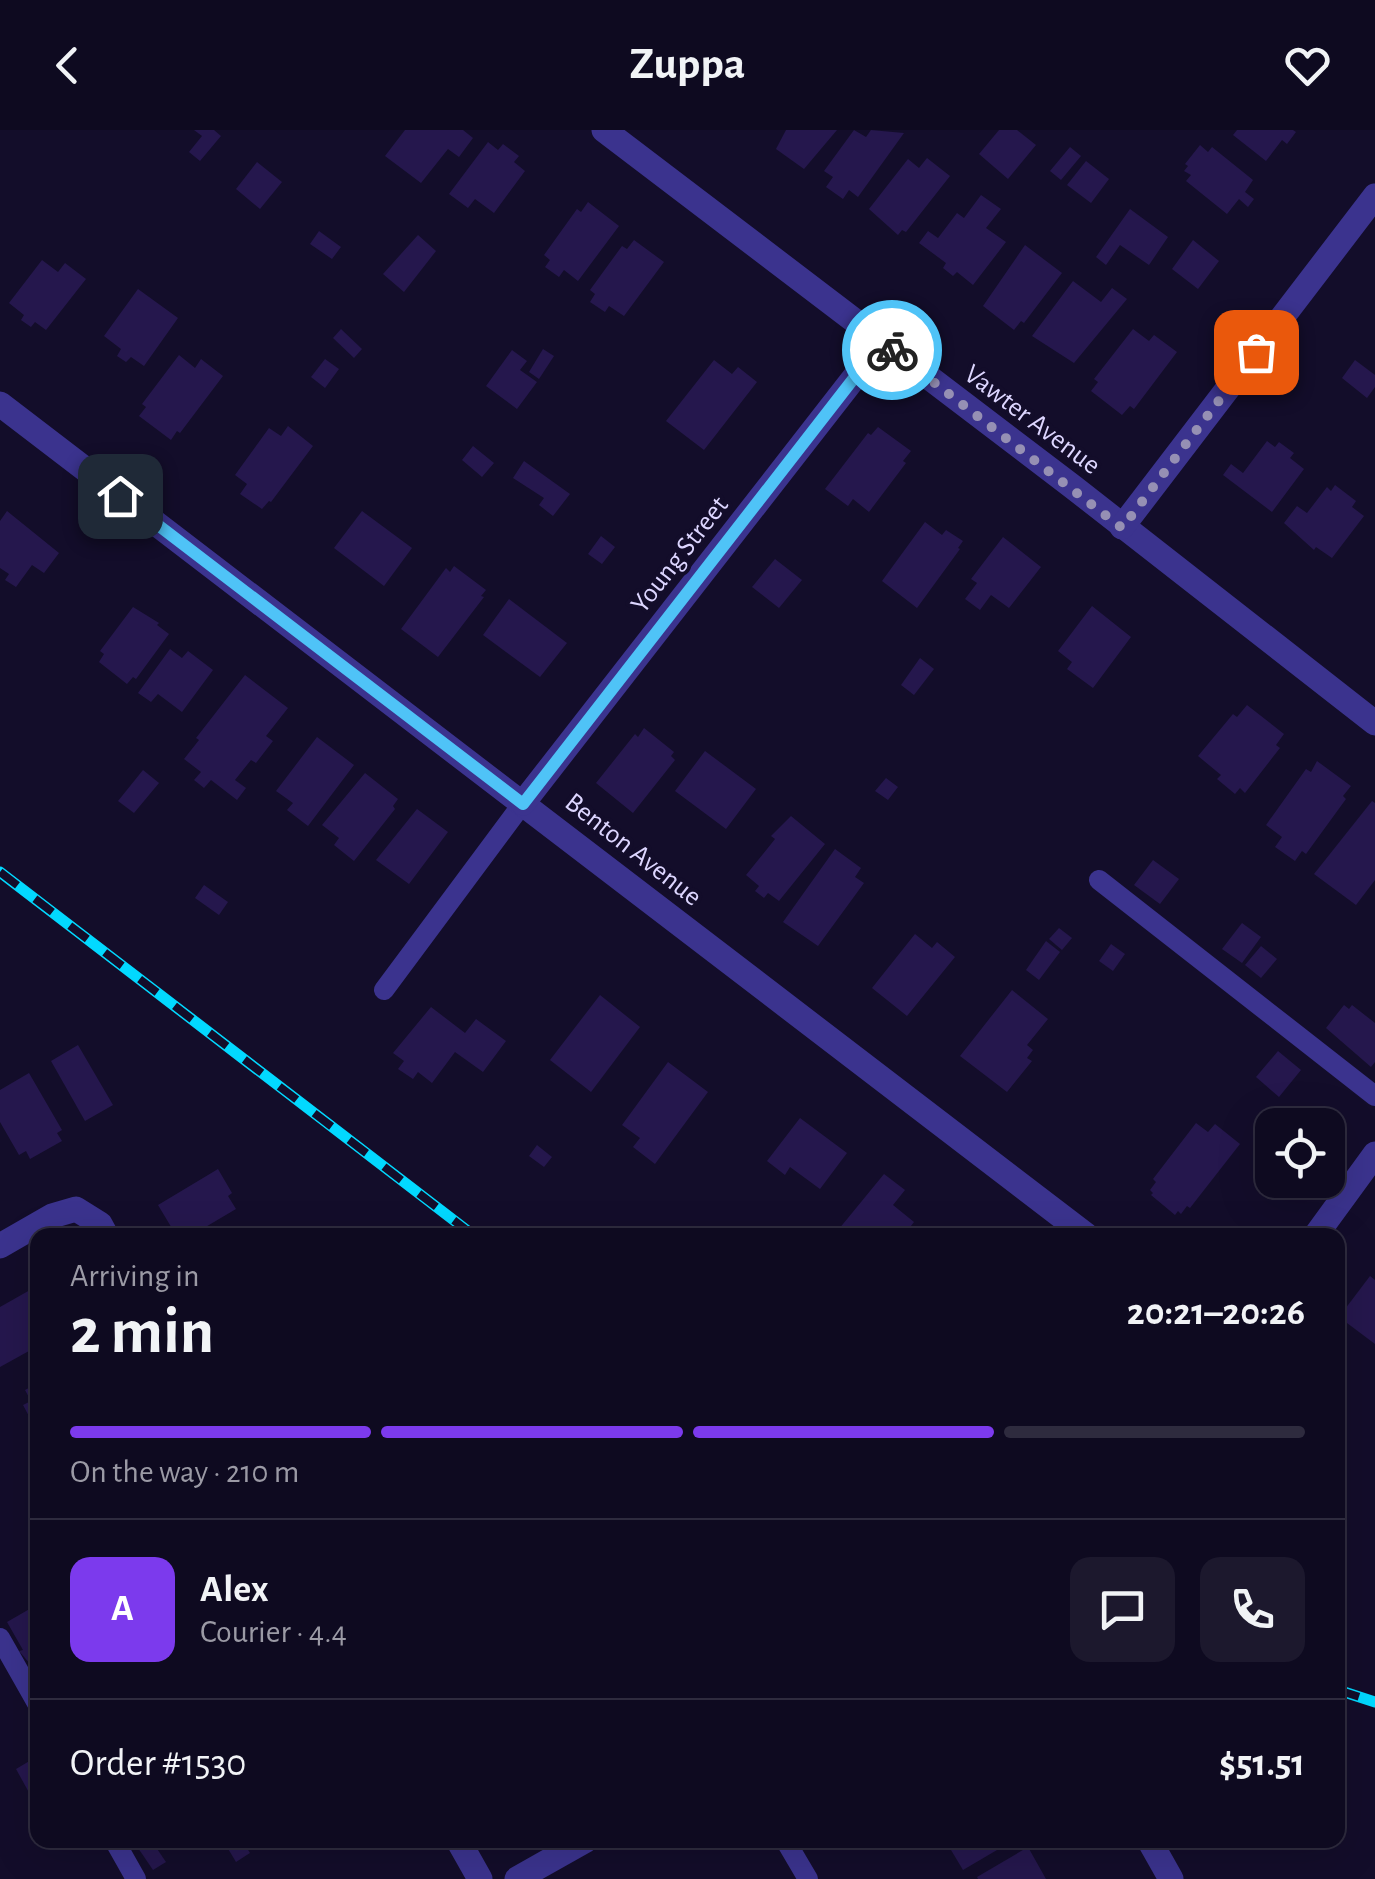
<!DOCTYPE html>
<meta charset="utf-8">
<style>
:root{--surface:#0e0a20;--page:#1c182d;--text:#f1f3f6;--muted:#9b9aa5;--line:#2e2b3e;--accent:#7c3aed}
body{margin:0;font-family:"Alegreya Sans",sans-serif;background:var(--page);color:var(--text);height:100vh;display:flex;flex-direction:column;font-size:38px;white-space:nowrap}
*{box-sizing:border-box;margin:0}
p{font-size:32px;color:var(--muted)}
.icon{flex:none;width:55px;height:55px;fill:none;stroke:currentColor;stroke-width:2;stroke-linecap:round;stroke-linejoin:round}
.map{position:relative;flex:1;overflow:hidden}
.sheet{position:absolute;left:30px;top:1098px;width:1315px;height:620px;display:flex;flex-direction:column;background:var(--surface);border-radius:20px;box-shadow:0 10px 40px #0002,0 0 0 2px var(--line)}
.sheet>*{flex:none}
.tools{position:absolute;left:1255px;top:978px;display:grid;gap:20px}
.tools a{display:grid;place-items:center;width:90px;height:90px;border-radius:20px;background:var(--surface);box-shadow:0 10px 40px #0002,0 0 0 2px var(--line);font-size:50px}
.pin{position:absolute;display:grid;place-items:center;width:85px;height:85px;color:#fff;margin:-42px;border-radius:20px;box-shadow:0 5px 15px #0006}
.courier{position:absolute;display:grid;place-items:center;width:100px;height:100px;margin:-50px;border:8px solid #4fc3f7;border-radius:50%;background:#fff;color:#222;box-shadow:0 2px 12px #0007}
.headline em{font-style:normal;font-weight:600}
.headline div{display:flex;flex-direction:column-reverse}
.headline{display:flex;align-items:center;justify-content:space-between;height:170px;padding:0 40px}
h1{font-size:65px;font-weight:600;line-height:75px}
.bar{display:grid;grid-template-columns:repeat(4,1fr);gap:15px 10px;align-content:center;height:120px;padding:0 40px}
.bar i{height:12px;border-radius:8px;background:var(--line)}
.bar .current{background:var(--accent)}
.bar p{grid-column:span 4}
.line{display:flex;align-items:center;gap:25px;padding:0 40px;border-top:2px solid var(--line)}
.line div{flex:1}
.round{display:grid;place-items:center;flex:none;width:105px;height:105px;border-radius:20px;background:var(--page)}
header{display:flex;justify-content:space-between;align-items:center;height:130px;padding:0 40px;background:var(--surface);font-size:45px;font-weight:600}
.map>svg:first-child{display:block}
</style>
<header><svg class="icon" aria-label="back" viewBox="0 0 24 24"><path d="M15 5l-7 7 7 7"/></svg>Zuppa<svg class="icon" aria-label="heart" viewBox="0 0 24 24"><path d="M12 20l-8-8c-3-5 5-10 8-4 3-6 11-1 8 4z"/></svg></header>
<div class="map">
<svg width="1375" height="1749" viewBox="0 0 1375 1749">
<rect width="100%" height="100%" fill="#130d2a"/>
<!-- building -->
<g fill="#25174d">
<path d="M194,0H214L221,6L200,31L189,22L202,6Z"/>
<path d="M405,0H463L473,8L459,27L448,19L421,53L385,26Z"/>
<path d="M786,0H837L804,39L776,19Z"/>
<path d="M854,0L866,7L871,0L904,3L858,67L849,60L843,69L826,57L833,47L824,41Z"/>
<path d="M999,0H1017L1036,15L1008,49L979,24Z"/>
<path d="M1237,0H1293L1296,2L1287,14L1282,10L1266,31L1233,5Z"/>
<path d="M488,12L498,20L503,14L519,26L514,32L525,41L494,83L475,69L468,78L449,64Z"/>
<path d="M1200,15L1208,22L1212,17L1253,50L1245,62L1254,69L1248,77L1239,69L1227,84L1186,51L1191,45L1184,41L1188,36L1185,34Z"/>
<path d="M1070,17L1081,26L1061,50L1050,41Z"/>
<path d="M927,28L950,46L906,102L902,100L898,105L869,79L908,29L919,38Z"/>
<path d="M1086,31L1109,49L1091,73L1067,55Z"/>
<path d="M257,32L282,52L260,79L236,59Z"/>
<path d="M981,65L1001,79L986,98L1006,112L973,155L957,142L953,146L943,138L946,133L919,113L928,101L938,108L957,83L964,88Z"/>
<path d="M588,72L619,96L578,151L564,140L559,147L545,137L550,130L544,125L577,79L581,82Z"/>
<path d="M1130,79L1168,107L1149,135L1120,115L1106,135L1096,127Z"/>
<path d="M319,101L341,117L332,129L310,114Z"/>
<path d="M418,105L436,121L404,162L383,144Z"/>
<path d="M634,110L664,132L624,186L609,176L605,182L590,172L595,164L590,160L622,116L627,119Z"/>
<path d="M1193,110L1219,131L1198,159L1172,139Z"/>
<path d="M1025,115L1062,143L1024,193L1021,191L1014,200L983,176Z"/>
<path d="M42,130L58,142L65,133L86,149L46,200L35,192L31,197L21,190L24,185L9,173Z"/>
<path d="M1073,151L1101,172L1112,158L1127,169L1074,233L1032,206Z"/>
<path d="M138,159L178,188L144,236L131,227L126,232L117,226L121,219L104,206Z"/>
<path d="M341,199L362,219L354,228L333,208Z"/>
<path d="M1133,199L1149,211L1154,205L1177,222L1134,279L1130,276L1122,285L1091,261L1098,252L1094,249Z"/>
<path d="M543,219L554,226L539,249L529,242Z"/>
<path d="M512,220L527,231L520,240L537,252L517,279L486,256Z"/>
<path d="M179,225L195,238L201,229L223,246L180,303L177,301L171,310L139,286L146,277L142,274Z"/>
<path d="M325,229L339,239L325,258L311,247Z"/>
<path d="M714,230L732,244L738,237L757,252L704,320L666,291Z"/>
<path d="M1355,230L1375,245V257L1367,268L1342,248Z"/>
<path d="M288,296L313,316L271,372L269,371L262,379L240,364L247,354L235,345L269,298L281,306Z"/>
<path d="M878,297L911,321L903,331L906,333L869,382L853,369L848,376L825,359L868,303L871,305Z"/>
<path d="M1267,311L1275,317L1279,312L1294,323L1290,328L1304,339L1272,382L1223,345L1231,334L1243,343Z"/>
<path d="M473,316L494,333L482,347L462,330Z"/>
<path d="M524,331L570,364L553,386L539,375L544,368L513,348Z"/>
<path d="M1335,355L1356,371L1352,377L1364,386L1332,428L1316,417L1314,420L1284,393L1297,376L1307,383L1327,357L1331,361Z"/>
<path d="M7,381L59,423L44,443L32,435L16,457L5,450L9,444L0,438V391Z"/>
<path d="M362,381L412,418L384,456L334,418Z"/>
<path d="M925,392L942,405L946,400L963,411L958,418L960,419L917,478L882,451Z"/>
<path d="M601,406L615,417L602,434L588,424Z"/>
<path d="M1003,407L1041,437L1009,478L991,465L980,480L965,469L977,453L971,449Z"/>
<path d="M775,429L802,450L779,478L752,457Z"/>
<path d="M454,436L486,460L481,466L484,467L438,527L401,499L446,438L450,442Z"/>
<path d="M509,469L567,513L540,547L483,505Z"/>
<path d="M1092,476L1131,507L1093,558L1067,539L1072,532L1058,521Z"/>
<path d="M133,477L159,493L157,495L169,504L136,549L133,547L127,554L99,532L104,524L100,521Z"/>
<path d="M170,519L182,528L188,521L213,540L182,582L158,564L151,572L138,563Z"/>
<path d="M920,528L934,539L914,565L901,555Z"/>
<path d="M245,545L288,578L266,606L273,611L256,633L251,630L235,650L246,658L237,670L211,650L204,658L194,650L201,642L184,629L199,610L196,608Z"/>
<path d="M1247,575L1284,604L1276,615L1280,618L1245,663L1240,658L1235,664L1217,649L1221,645L1198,626L1233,584L1237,587Z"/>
<path d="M644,598L674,622L671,626L675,630L633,683L596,653L635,604L638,607Z"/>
<path d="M317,607L354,635L308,696L287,680L293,673L276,661Z"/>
<path d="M705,621L756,659L726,699L675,661Z"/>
<path d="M1317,631L1351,656L1343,666L1346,669L1306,724L1302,721L1295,731L1275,717L1282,707L1266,695L1306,639L1311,642Z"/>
<path d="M143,640L159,653L134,683L118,671Z"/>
<path d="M365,643L398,669L393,676L395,679L354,731L334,715L339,708L322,695Z"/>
<path d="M886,648L898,657L888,670L875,661Z"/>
<path d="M1372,671L1375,673V750L1356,775L1314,744Z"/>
<path d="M417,679L448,702L409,754L376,730Z"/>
<path d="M791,686L825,714L779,771L768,763L764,768L755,761L759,756L746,745L775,709L771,706Z"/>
<path d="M835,719L861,738L855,747L864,753L818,816L783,792Z"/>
<path d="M1153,730L1179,749L1160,774L1134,755Z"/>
<path d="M204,755L228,772L219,785L195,768Z"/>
<path d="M1242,793L1261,807L1242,833L1222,819Z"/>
<path d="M1059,798L1072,808L1062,820L1049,809Z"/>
<path d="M915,804L932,818L937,812L955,827L907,886L872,858Z"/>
<path d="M1046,811L1060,822L1039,850L1026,840Z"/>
<path d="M1111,814L1125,824L1113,841L1099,831Z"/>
<path d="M1261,816L1277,829L1261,848L1245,835Z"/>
<path d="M1012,860L1048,889L1027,915L1033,920L1027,928L1032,931L1007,962L960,926Z"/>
<path d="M600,865L640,897L591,962L550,930Z"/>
<path d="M1344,875L1349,879L1352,875L1375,893V932L1371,937L1326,898Z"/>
<path d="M431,877L465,903L476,889L506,911L483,942L455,922L432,953L418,942L413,949L398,939L404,931L393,923Z"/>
<path d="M78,915L113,975L85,991L51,931Z"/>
<path d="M1278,921L1301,940L1279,967L1256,947Z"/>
<path d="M668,932L708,962L655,1034L633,1017L640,1008L622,995Z"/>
<path d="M29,943L62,1000L57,1003L62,1011L30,1029L26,1021L19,1025L0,992V960Z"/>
<path d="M800,988L847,1023L820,1059L790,1037L785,1045L767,1031Z"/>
<path d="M1196,993L1208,1002L1215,994L1240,1014L1190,1078L1187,1076L1181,1084L1178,1081L1175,1085L1151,1065L1153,1063L1150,1060L1156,1052L1153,1049Z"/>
<path d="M537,1015L552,1027L544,1037L529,1026Z"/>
<path d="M218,1039L232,1063L228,1066L236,1079L192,1105H176L158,1075Z"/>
<path d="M884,1044L905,1060L893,1075L914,1092L904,1105H834Z"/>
<path d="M1370,1146L1375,1150V1214L1339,1187Z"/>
<path d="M30,1160L38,1174V1216L0,1237V1177Z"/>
<path d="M38,1253V1303L23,1275L31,1271L25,1260Z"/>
<path d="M33,1477L38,1484V1531L31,1535L19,1521L23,1520L7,1492Z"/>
<path d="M38,1626V1664L32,1668L16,1639Z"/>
<path d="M145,1710H151L166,1732L153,1740L136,1715Z"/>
<path d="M238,1710H242L250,1723L236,1732L227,1717Z"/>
<path d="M945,1710H1014L963,1740Z"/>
<path d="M1028,1717L1046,1749H978L977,1747Z"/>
</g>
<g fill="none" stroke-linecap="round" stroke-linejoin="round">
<!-- lane -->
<g stroke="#3b338e" stroke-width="20">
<path d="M1099,750L1375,966"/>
<path d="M384,860L523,673"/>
<path d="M0,1508L38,1575"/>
<path d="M114,1710L136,1749"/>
<path d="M785,1710L808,1749"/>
</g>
<!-- street -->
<g stroke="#3b338e" stroke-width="25">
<path d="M604,0L1073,357L1375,593"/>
<path d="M0,274L1086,1105"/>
<path d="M1122,397L1375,66"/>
<path d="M523,673L882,212"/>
<path d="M1316,1105L1375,1024"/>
<path d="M0,1116L52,1086L76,1079L100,1094L106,1105"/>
<path d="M458,1710L480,1749"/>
<path d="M1149,1710L1171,1749"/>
<path d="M517,1749L586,1710"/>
</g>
<!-- rail casing -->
<g stroke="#02d9ff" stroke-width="11">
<g id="rail">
<path d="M0,742L473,1105"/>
<path d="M1338,1560L1375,1572"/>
</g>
</g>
<!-- rail -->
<use href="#rail" stroke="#130d2a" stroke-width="8" stroke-dasharray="22" stroke-linecap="butt"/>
</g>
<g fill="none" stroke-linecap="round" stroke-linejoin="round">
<!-- done -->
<path stroke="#9690b4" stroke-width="10" stroke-dasharray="0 18" d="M892,220L1122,398L1256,222"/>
<!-- route -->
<path stroke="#4fc3f7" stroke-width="12" d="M120,366L523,674L882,212L892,220"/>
</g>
<g text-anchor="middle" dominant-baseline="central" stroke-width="8" stroke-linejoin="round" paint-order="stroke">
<!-- street labels -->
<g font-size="28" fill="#ddd6ff" stroke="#130d2a">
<text transform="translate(1032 290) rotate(37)">Vawter Avenue</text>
<text transform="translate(680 425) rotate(-52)">Young Street</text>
<text transform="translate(633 720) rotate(38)">Benton Avenue</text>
</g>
</g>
</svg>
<div class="tools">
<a><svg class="icon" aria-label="locate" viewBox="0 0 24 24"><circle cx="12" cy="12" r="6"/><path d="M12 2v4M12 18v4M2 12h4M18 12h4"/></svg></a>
</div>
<div class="pin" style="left:1256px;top:222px;background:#ea580c"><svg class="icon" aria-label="bag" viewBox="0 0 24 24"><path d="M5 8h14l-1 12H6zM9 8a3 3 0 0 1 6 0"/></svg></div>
<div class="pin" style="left:120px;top:366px;background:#1f2937"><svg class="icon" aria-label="home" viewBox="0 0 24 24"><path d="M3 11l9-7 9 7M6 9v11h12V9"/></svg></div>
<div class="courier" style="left:892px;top:220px"><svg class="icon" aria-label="bike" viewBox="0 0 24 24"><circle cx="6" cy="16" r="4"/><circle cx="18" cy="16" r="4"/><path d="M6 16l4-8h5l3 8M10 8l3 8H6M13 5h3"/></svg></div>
<section class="sheet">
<div class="headline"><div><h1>2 min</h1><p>Arriving in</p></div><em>20:21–20:26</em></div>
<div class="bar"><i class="current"></i><i class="current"></i><i class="current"></i><i></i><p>On the way · 210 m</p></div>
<div class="line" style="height:180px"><b class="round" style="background:var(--accent);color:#fff">A</b><div><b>Alex</b><p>Courier · 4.4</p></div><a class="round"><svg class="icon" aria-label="chat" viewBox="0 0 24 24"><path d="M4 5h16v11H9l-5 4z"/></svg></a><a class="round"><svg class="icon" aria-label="phone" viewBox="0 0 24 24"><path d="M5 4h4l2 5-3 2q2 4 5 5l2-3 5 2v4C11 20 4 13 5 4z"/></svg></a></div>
<div class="line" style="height:130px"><div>Order #1530</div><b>$51.51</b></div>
</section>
</div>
